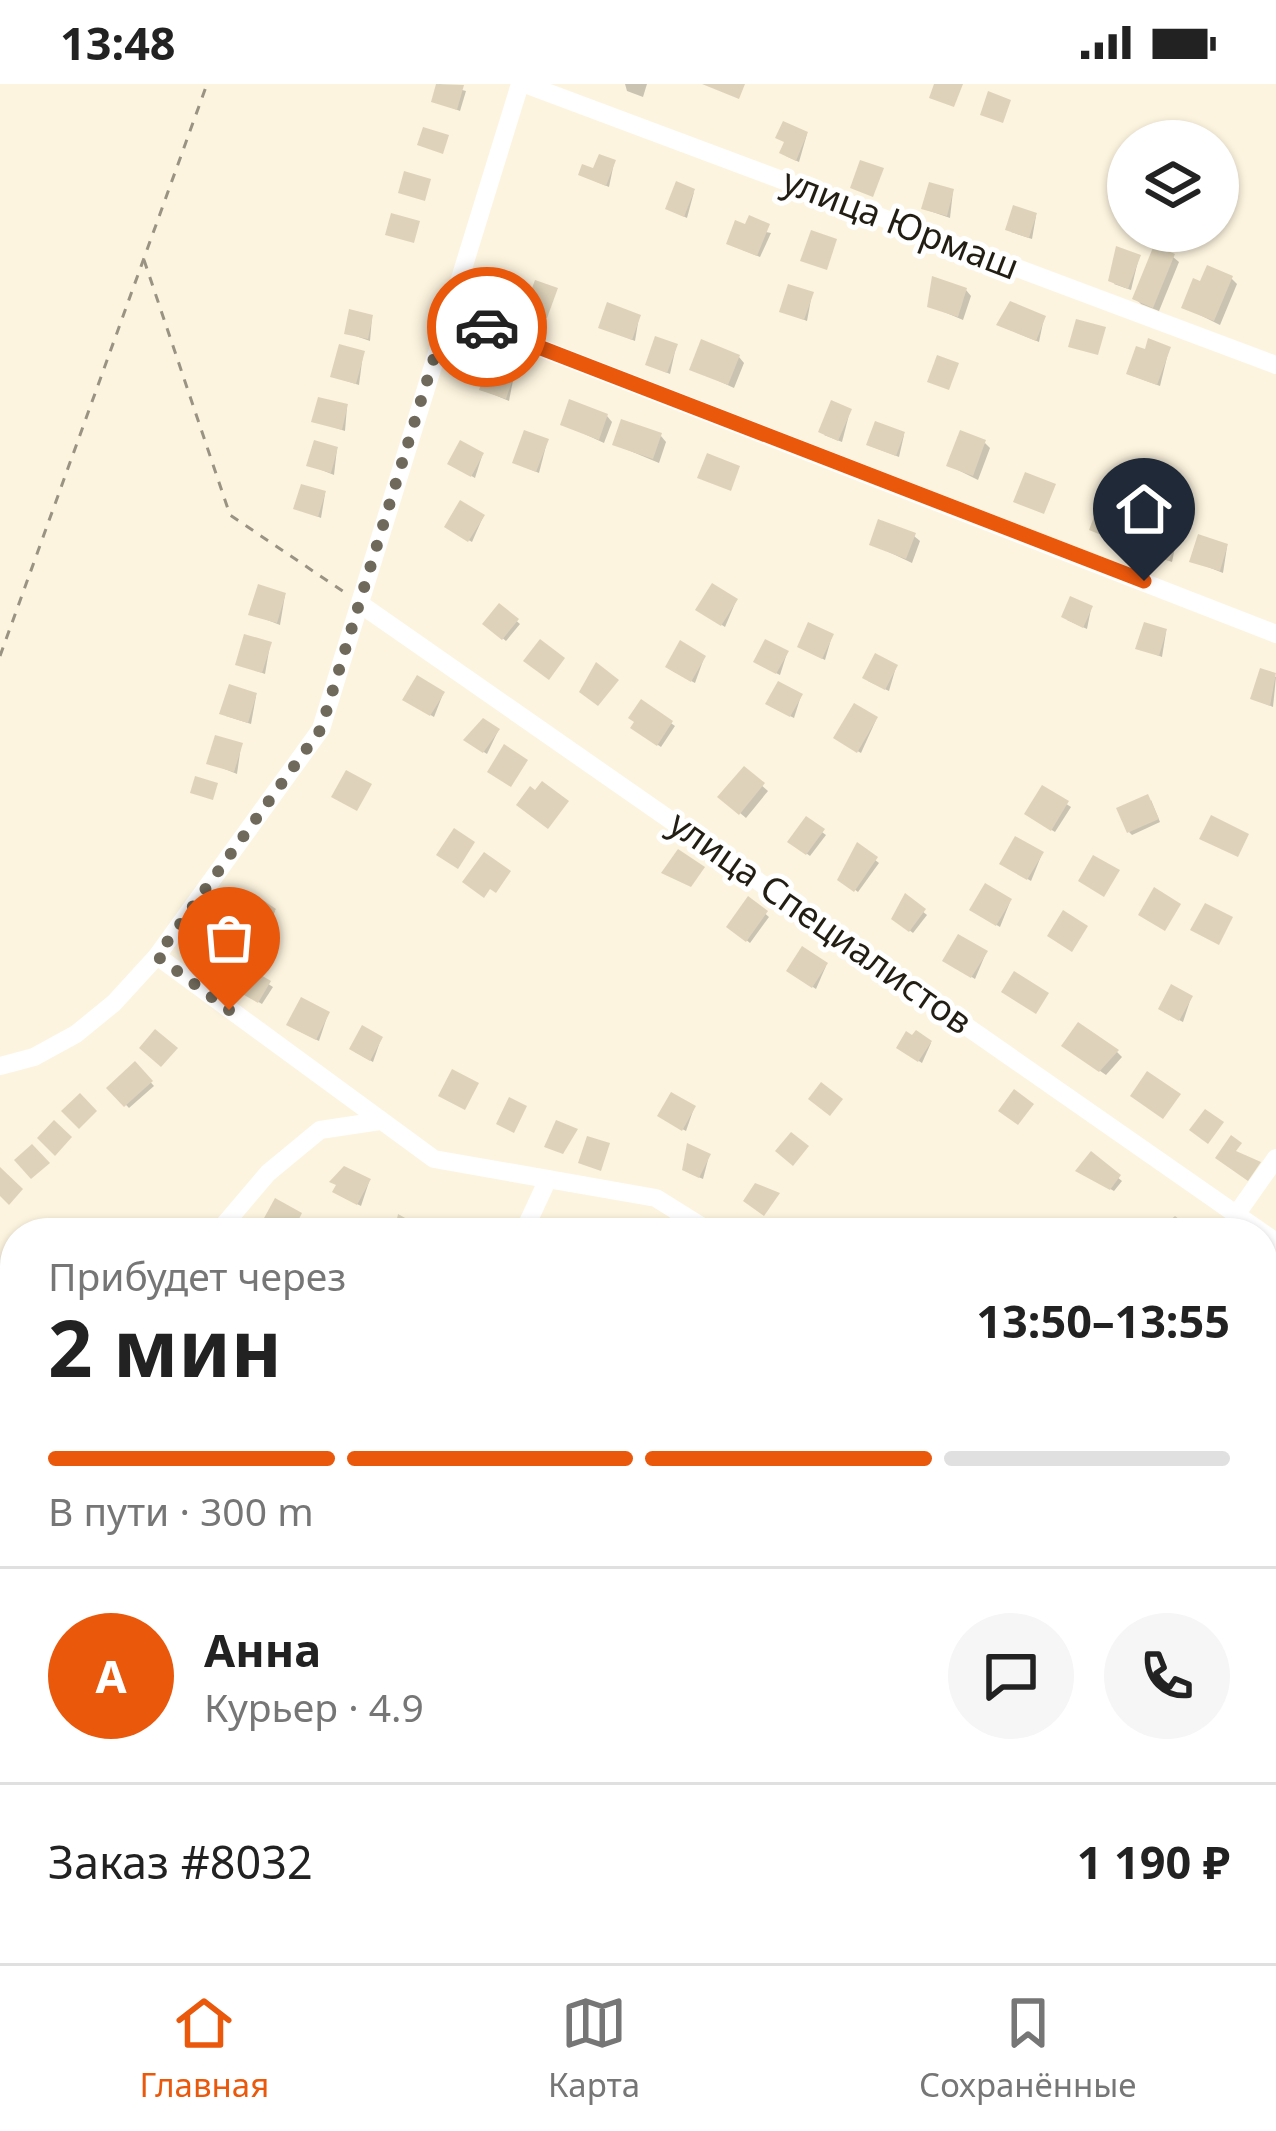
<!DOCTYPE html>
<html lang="ru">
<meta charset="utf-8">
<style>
:root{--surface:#fff;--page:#f6f6f6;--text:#222;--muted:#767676;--line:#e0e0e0;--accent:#ea580c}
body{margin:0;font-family:"Noto Sans",sans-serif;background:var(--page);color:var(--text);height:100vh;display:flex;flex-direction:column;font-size:45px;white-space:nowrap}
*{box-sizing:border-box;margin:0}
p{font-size:39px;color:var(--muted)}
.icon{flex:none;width:66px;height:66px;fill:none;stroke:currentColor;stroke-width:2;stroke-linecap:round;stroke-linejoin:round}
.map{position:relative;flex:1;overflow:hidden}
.sheet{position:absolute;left:0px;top:1134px;width:1278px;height:747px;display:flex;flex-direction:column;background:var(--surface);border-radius:48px 48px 0 0;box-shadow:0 3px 9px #0004}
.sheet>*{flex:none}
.controls{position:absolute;left:1107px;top:36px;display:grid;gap:24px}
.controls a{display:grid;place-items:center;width:132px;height:132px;border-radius:50%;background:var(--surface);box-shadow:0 3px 9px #0004;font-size:60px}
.pin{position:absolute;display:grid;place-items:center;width:102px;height:102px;color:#fff;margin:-123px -51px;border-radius:50% 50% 50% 0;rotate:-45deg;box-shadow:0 0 12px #0007}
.pin .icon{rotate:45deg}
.courier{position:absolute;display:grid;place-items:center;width:120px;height:120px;margin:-60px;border:9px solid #ea580c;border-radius:50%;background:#fff;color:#222;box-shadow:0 3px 15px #0007}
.summary em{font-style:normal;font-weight:700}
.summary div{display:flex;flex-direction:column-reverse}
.summary{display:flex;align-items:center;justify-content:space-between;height:204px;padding:0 48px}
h1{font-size:78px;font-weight:700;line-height:90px}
.bar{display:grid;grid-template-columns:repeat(4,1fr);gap:18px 12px;align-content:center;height:144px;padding:0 48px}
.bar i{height:15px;border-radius:9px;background:var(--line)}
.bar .active{background:var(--accent)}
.bar p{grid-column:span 4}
.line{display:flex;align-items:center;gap:30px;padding:0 48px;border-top:3px solid var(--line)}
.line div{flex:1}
.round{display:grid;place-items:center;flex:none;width:126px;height:126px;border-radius:63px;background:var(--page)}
.status{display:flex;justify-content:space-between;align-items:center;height:84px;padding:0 60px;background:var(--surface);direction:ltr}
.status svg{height:33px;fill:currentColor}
.tabs{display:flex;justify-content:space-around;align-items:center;height:168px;border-top:3px solid var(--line);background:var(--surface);font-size:33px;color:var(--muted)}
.tabs a{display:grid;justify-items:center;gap:6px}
.tabs .active{color:var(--accent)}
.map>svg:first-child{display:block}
</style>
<div class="status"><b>13:48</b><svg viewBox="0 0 49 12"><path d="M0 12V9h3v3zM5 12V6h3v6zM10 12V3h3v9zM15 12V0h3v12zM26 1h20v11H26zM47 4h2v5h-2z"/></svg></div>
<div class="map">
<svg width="1276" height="1879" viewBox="0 0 1276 1879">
<rect width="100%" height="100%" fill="#fdf4df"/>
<!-- forest -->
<path fill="#cdae61" d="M15,1620V1800L0,1797V1626Z"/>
<!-- shadow -->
<g fill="#0003">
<path d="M439,0L466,7L460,27L434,17Z"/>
<path d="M625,0H647L643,13L627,7Z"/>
<path d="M807,50L799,78L786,72L787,59Z"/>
<path d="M614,79L609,103L585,93L595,88Z"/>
<path d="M953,107L950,134L924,125Z"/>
<path d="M694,108L687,134L672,127Z"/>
<path d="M1036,132L1032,155L1011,148Z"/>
<path d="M746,144L771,149L760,173L733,162Z"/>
<path d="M1139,173L1131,206L1114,200Z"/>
<path d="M1173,173L1179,178L1159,227L1141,220L1135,214Z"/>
<path d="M1231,194L1237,200L1220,241L1184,223Z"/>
<path d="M966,206L971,212L963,236L930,222Z"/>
<path d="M812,210L807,237L782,227Z"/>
<path d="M639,233L635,257L601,243Z"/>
<path d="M372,234L370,257L347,249Z"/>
<path d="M1044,234L1039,258L1003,243Z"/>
<path d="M676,263L670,290L648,281Z"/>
<path d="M1169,265L1160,302L1133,292Z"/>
<path d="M363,270L359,301L334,293Z"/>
<path d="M739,273L744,279L734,304L693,285Z"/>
<path d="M515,286L509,317L483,306Z"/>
<path d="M347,323L345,347L315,337Z"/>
<path d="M850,327L842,358L824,351Z"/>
<path d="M607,332L612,338L604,359L563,340Z"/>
<path d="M904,351L899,373L873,363Z"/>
<path d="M661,352L666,358L659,379L616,361Z"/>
<path d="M547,358L539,389L515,379Z"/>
<path d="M985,359L990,364L978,396L950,382Z"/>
<path d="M337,365L334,391L309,381Z"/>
<path d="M482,372L475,394L454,382Z"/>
<path d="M325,410L321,434L297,424Z"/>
<path d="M1121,428L1115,456L1092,446Z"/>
<path d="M483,433L472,458L451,446Z"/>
<path d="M1178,450L1172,478L1155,472Z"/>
<path d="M914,452L920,457L912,479L872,460Z"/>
<path d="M1227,463L1223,489L1193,477Z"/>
<path d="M285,511L280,541L252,530Z"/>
<path d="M736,517L725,543L702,528Z"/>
<path d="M500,523L520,540L506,557L486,540Z"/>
<path d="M1091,525L1087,545L1067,536Z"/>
<path d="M1166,548L1162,573L1139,564Z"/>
<path d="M832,552L825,576L803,565Z"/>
<path d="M270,561L265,590L238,580Z"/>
<path d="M787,569L780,591L760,581Z"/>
<path d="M704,574L695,599L671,586Z"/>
<path d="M896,583L889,607L868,597Z"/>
<path d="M1262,588L1276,593L1273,623L1253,615Z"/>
<path d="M443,610L434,633L409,618Z"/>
<path d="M256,612L251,640L226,632Z"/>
<path d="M801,612L794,634L772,623Z"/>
<path d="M642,619L675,642L661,663L637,647Z"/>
<path d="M876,636L861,669L840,657Z"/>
<path d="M498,647L487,670L470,659Z"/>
<path d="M241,662L237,690L210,679Z"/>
<path d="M744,686L768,707L746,734L721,713Z"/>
<path d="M1043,705L1071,723L1055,748L1031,733Z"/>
<path d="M1151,716L1160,738L1132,751L1129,748Z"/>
<path d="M807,737L826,751L810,772L791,758Z"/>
<path d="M858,763L879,779L858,808L841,795Z"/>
<path d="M1042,770L1031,797L1006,782Z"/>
<path d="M906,814L927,831L913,849L894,834Z"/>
<path d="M749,816L769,833L750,859L730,843Z"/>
<path d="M1010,818L1000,843L976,829Z"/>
<path d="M275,827L266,847L247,835Z"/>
<path d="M986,869L975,895L949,879Z"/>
<path d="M826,882L816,905L793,890Z"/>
<path d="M245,885L273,903L262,920L237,905Z"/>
<path d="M1191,914L1183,938L1164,928Z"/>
<path d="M328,930L319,957L293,944Z"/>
<path d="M381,955L373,978L355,968Z"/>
<path d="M931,959L922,979L902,966Z"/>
<path d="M1071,967L1117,968L1122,973L1106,991Z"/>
<path d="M135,981L154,1002L129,1024L110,1004Z"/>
<path d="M694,1024L686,1047L664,1035Z"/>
<path d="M709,1072L703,1095L689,1089Z"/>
<path d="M1091,1072L1122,1097L1114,1107L1079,1087Z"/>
<path d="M369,1098L361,1122L339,1111Z"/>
<path d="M1263,1269L1272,1276L1263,1292Z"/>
</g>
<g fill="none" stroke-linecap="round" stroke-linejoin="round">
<!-- river -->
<g stroke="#ccdcf7" stroke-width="27">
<path d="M0,1518L15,1511"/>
<path d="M913,1879V1866"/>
</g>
</g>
<!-- building -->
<g fill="#ded3ba">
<path d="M436,0L464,1L457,26L431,18Z"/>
<path d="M702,0H745L739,15Z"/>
<path d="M934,0H963L954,23L929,14Z"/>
<path d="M988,7L1011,16L1003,39L980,31Z"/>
<path d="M783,37L808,48L796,77L779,69L784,58L775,54Z"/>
<path d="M423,43L449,51L443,70L417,61Z"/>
<path d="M599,70L616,76L606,102L578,91L582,80L593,84Z"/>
<path d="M860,76L884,84L873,113L850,104Z"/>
<path d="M404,87L431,95L425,117L398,109Z"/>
<path d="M676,97L695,105L684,133L665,125Z"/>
<path d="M929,98L954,105L947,132L921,125Z"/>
<path d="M1013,121L1037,129L1029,154L1005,146Z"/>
<path d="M391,129L420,137L414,159L385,151Z"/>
<path d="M749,131L770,140L757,172L726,160L735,136L745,140Z"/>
<path d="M811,146L837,155L827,186L800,177Z"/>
<path d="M1154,161L1175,170L1153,224L1132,215Z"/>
<path d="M1116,162L1141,171L1128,205L1108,197Z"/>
<path d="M1207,181L1233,192L1214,237L1181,224L1193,194L1200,197Z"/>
<path d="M932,192L967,204L958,233L927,223Z"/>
<path d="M535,196L558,204L547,234L524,226Z"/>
<path d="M788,200L814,208L804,236L779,228Z"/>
<path d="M1010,217L1046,232L1036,257L996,241Z"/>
<path d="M607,218L641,231L632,256L598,244Z"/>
<path d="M349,225L373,231L368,255L344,250Z"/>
<path d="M1076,235L1106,243L1098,271L1068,263Z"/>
<path d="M655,252L678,260L667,289L645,281Z"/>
<path d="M1148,254L1171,263L1157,301L1126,290L1136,262L1145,265Z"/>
<path d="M701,255L740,271L728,301L689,286Z"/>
<path d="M339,260L365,267L356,300L330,293Z"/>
<path d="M937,271L959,279L949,306L927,298Z"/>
<path d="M490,274L517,283L506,315L479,306Z"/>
<path d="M318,313L348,320L342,346L311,338Z"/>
<path d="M569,315L608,330L599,356L560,341Z"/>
<path d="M831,316L852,325L838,357L818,348Z"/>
<path d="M621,335L662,349L653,375L612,361Z"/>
<path d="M875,337L905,348L896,372L866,361Z"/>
<path d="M524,346L549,355L536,388L512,379Z"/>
<path d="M960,346L986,356L973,392L946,382Z"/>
<path d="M314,356L338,363L331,389L306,382Z"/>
<path d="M460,356L484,369L471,393L447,380Z"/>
<path d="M707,369L740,382L731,407L697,394Z"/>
<path d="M1025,388L1056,400L1044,430L1013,418Z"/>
<path d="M301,400L326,407L318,433L293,425Z"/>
<path d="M460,416L485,431L468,458L444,443Z"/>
<path d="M1100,417L1123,425L1111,455L1089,446Z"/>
<path d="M878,435L916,449L906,475L869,461Z"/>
<path d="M1153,438L1179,447L1169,477L1148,470Z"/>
<path d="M1198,450L1228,460L1220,487L1189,478Z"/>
<path d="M712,499L738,515L721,542L695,526Z"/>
<path d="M258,500L286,509L277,539L248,531Z"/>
<path d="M1070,512L1093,522L1083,544L1061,533Z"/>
<path d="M499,519L519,535L502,556L482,540Z"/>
<path d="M808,538L834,550L822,575L797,563Z"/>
<path d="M1144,538L1167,545L1159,572L1135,565Z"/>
<path d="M244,550L272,558L262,589L235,581Z"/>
<path d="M540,555L565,574L549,596L523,577Z"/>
<path d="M765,555L789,567L776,590L753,578Z"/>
<path d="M680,556L706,572L691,598L665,583Z"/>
<path d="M875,569L898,581L885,606L862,594Z"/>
<path d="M596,578L619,596L598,622L579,608Z"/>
<path d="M1260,584L1276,589L1270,622L1250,615Z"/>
<path d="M417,591L445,608L430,632L402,616Z"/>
<path d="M778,597L803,610L790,633L765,620Z"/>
<path d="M229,600L257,609L248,639L219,630Z"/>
<path d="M641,615L673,637L657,662L630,644L634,638L628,634Z"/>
<path d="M854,619L878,633L857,669L833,654Z"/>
<path d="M483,634L500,645L483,669L463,656Z"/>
<path d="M215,651L243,659L234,688L206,680Z"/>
<path d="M504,660L528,676L511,703L487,688Z"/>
<path d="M744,682L765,699L739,731L717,713Z"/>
<path d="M346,686L372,700L357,727L331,713Z"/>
<path d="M195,692L218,699L213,716L190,709Z"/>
<path d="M542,697L569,717L548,745L516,721L530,702L535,706Z"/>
<path d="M1042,701L1069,717L1051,747L1024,730Z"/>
<path d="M1148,710L1159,735L1127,749L1116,724Z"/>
<path d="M1211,731L1249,750L1238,773L1199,755Z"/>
<path d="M806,732L825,745L806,771L787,758Z"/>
<path d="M454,744L475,758L458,785L436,771Z"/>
<path d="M1015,752L1044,768L1027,796L999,780Z"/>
<path d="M857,758L878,773L854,808L837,796Z"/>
<path d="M678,765L705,783L691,803L661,789Z"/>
<path d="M484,768L511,787L496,809L490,805L484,814L462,798Z"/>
<path d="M1093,771L1120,786L1104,813L1078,797Z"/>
<path d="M985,799L1012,815L996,842L969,826Z"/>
<path d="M1154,803L1181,820L1165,847L1138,831Z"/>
<path d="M905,809L926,825L909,848L891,835Z"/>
<path d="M254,810L276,825L262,846L240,832Z"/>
<path d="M748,812L768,827L746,858L726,843Z"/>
<path d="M1205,819L1233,833L1219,861L1190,846Z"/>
<path d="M1063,826L1088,842L1072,868L1047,852Z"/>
<path d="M958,850L988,867L971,894L942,877Z"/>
<path d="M802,862L828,879L812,904L786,887Z"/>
<path d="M244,881L271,897L258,919L230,903Z"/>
<path d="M1014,887L1049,909L1036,930L1001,908Z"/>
<path d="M1171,900L1193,912L1179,937L1158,925Z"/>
<path d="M301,913L330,928L316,956L286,941Z"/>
<path d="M1078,938L1119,966L1099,988L1061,962Z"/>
<path d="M362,941L383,953L370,977L349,965Z"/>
<path d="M155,945L178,964L161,983L139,964Z"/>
<path d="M916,946L932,957L918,978L896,964L906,947L912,951Z"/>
<path d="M135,977L153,997L124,1023L106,1004Z"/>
<path d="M452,985L479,999L465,1026L438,1012Z"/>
<path d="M1147,987L1181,1010L1163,1035L1130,1012Z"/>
<path d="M821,998L843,1015L830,1032L808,1015Z"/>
<path d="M1014,1005L1034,1020L1018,1041L998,1027Z"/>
<path d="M671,1008L696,1022L682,1047L657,1032Z"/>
<path d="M80,1009L97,1027L79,1045L61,1027Z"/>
<path d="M509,1013L527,1022L514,1049L496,1040Z"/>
<path d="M1205,1025L1224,1038L1208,1060L1189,1046Z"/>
<path d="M54,1036L72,1053L55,1072L37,1054Z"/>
<path d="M556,1036L578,1045L563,1070L544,1063Z"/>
<path d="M791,1048L809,1062L793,1082L775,1067Z"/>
<path d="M1231,1051L1242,1059L1236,1067L1261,1078L1248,1097L1215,1074Z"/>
<path d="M587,1052L610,1059L601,1087L578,1079Z"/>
<path d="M687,1059L711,1070L699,1094L682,1086Z"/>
<path d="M32,1060L50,1079L31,1095L14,1076Z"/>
<path d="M1091,1067L1121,1091L1110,1106L1075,1087Z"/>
<path d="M344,1082L371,1095L357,1121L332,1108L336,1101L329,1098Z"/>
<path d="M0,1083L23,1105L9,1121L0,1112Z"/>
<path d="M755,1099L780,1109L764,1132L743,1117Z"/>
<path d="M275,1114L302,1129L292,1149L257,1147Z"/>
<path d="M398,1130L425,1145L422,1149H394Z"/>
<path d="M1175,1132L1197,1149H1155Z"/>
<path d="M1266,1531L1276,1546L1263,1559V1534Z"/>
</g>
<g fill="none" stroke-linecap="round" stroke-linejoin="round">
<!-- path -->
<g stroke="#9a9383" stroke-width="3" stroke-dasharray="9 9" stroke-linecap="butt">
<path d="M144,176L230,431L347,510"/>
<path d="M0,572L207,0"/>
</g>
<!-- minor -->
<g stroke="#fff" stroke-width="18">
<path d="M525,0L1276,281"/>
<path d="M448,228L1276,550"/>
<path d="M363,522L1276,1158"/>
<path d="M157,872L434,1075L656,1114L712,1149"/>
<path d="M0,982L34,973L76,950L114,919L157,872L321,645L520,0"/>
<path d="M1238,1128L1276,1074"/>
<path d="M217,1149L268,1089L320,1046L380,1037"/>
<path d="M523,1149L548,1095"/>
<path d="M1263,1597L1276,1608"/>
<path d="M1263,1847L1276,1857"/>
</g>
</g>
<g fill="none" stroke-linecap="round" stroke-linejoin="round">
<!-- done -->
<path stroke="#6f695b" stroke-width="12" stroke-dasharray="0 21.6" d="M229,926L157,872L321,645L448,228L487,243"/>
<!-- route -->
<path stroke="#ea580c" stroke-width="15" d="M487,243L1144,497"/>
</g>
<g text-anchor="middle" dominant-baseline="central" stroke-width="10" stroke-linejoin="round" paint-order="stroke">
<!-- street labels -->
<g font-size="36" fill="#221e14" stroke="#fff">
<text transform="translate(901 139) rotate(21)">улица Юрмаш</text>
<text transform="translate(821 838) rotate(35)">улица Специалистов</text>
</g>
</g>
</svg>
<div class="controls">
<a><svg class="icon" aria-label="layers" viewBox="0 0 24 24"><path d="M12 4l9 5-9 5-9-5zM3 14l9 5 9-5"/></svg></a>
</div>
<div class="pin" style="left:229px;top:926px;background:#ea580c"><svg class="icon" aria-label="bag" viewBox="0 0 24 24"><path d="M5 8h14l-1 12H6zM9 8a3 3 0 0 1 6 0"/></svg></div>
<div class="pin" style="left:1144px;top:497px;background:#1f2937"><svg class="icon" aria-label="home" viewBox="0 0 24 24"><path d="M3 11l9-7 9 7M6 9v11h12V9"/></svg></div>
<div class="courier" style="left:487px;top:243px"><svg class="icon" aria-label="car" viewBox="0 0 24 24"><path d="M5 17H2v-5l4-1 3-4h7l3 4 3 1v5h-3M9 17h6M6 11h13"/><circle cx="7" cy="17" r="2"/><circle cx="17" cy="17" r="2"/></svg></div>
<section class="sheet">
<div class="summary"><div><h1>2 мин</h1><p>Прибудет через</p></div><em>13:50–13:55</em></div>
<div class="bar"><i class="active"></i><i class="active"></i><i class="active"></i><i></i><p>В пути · 300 m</p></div>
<div class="line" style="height:216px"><b class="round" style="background:var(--accent);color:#fff">А</b><div><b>Анна</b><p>Курьер · 4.9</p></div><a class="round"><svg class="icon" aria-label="chat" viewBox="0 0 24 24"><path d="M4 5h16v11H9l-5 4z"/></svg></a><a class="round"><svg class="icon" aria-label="phone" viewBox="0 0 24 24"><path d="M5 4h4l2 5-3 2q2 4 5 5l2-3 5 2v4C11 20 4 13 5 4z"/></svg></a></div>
<div class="line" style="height:156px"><div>Заказ #8032</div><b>1 190 ₽</b></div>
</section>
</div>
<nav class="tabs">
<a class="active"><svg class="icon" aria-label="home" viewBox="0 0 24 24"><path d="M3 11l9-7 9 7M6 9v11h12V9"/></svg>Главная</a>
<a><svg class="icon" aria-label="map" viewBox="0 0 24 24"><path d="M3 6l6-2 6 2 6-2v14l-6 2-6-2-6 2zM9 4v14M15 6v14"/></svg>Карта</a>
<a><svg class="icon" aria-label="saved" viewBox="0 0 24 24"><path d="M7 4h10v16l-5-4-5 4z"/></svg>Сохранённые</a>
</nav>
